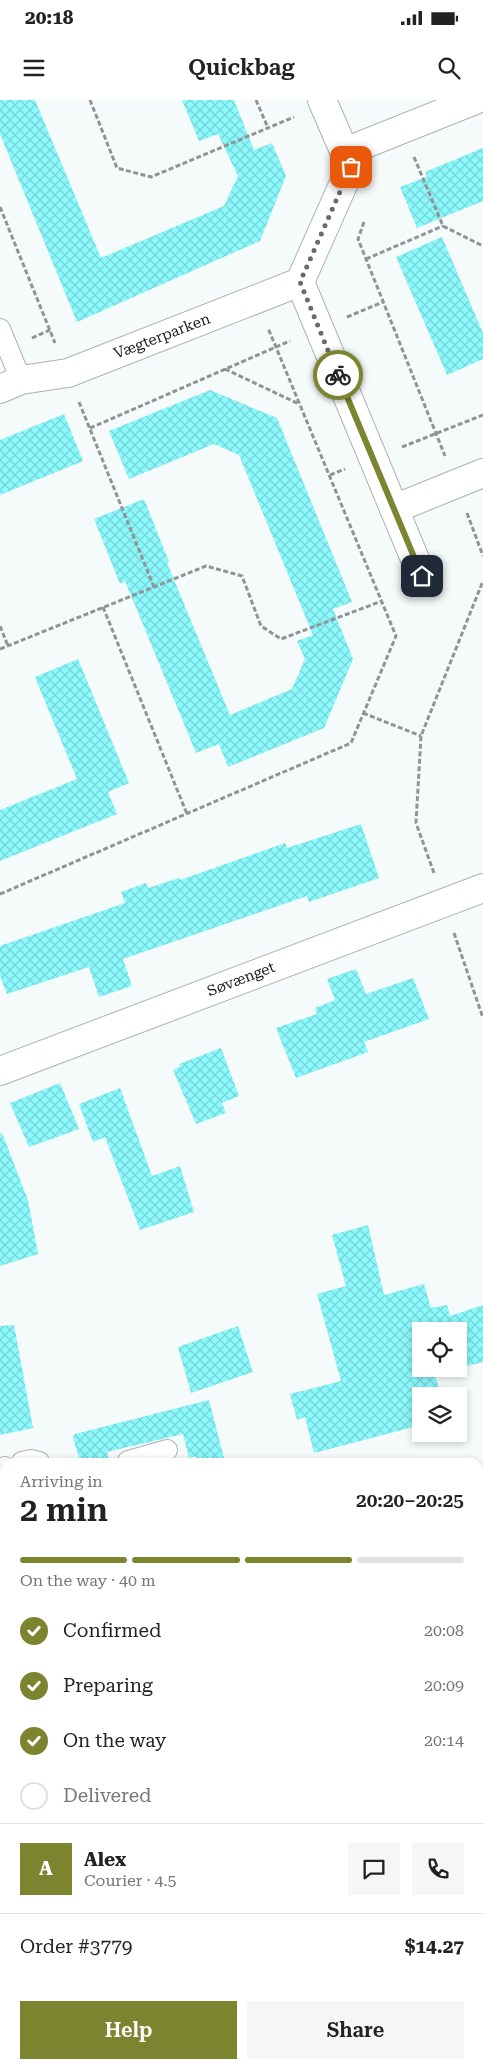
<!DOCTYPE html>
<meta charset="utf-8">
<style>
:root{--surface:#fff;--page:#f6f6f6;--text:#222;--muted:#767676;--line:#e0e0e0;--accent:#7d8430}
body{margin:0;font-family:"Roboto Serif",serif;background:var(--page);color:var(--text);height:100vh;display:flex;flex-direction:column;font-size:19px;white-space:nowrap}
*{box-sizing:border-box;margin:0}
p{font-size:16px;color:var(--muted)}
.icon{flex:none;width:28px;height:28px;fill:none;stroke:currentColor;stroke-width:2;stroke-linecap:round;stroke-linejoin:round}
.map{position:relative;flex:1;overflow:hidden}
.panel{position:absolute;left:0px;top:1358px;width:484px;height:611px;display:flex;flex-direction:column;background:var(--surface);border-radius:15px 15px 0 0;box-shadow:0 2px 8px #0003}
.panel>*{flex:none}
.fabs{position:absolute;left:412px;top:1222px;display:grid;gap:10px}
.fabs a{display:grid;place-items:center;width:55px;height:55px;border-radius:0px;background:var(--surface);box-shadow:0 2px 8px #0003;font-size:25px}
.pin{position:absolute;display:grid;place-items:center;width:42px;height:42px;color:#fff;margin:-21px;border-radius:10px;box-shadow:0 2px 8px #0006}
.courier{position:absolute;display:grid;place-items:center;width:50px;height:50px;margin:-25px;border:4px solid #7d8430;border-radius:50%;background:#fff;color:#222;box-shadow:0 1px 6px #0007}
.head em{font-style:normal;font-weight:600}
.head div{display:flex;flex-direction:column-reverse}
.head{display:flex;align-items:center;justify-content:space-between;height:85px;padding:0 20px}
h1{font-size:32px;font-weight:600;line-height:38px}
.bar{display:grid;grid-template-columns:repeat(4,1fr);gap:8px 5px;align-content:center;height:60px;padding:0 20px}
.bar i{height:6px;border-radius:4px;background:var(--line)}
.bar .on{background:var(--accent)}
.bar p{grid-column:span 4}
.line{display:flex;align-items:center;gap:12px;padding:0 20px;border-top:1px solid var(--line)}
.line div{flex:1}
.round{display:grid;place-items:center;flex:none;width:52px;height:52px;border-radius:0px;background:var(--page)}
ol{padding:0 20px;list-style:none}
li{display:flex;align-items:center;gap:15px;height:55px}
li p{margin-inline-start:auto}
li .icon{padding:5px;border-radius:50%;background:var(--accent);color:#fff;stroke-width:4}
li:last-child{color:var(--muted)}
li i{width:28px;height:28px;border:2px solid var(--line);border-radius:50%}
.action{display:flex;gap:10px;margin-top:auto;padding:10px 20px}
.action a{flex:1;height:58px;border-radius:0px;background:var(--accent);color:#fff;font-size:20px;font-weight:600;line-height:58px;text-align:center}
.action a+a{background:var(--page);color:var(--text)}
.status{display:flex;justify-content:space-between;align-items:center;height:35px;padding:0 25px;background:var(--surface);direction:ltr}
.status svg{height:14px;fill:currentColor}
header{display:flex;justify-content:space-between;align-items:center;height:65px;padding:0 20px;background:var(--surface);font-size:22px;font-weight:600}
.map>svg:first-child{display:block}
</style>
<div class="status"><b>20:18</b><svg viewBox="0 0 49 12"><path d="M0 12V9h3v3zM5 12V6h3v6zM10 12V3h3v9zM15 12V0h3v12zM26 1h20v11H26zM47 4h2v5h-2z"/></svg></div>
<header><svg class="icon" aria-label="menu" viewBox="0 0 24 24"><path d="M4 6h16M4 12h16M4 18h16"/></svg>Quickbag<svg class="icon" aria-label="search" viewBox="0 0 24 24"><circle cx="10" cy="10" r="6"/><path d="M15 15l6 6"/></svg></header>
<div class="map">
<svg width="483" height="1968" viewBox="0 0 483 1968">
<defs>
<pattern id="garden-furrows" width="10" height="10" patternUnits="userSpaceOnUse" patternTransform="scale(1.25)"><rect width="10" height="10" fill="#8be4fd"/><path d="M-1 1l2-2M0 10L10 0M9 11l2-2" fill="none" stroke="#77c3d8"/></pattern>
<pattern id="building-cross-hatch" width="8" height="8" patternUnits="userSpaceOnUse" patternTransform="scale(1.25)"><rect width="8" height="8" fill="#8bf9fc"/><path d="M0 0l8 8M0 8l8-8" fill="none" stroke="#77d5d8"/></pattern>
</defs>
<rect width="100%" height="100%" fill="#f5fafb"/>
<!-- garden -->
<path fill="url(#garden-furrows)" d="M483,1605V1786L479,1773V1607Z"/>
<!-- building -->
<g fill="url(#building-cross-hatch)">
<path d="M0,0H35L101,158L224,106L238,76L218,34L199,41L182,0H234L254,50L272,43L286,76L260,141L77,222L0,34Z"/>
<path d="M483,48V101L417,128L400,87L427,77L425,72Z"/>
<path d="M442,137L483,233V259L447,275L396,157Z"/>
<path d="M210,290L277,318L352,502L333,509L353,559L324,628L228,667L219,644L196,653L125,481L120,484L94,419L144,399L169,462L167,463L230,615L292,589L305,559L297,541L313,535L239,355L214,344L129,379L109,331Z"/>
<path d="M64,314L83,361L0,395V340Z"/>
<path d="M78,559L129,683L108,692L117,714L0,761V710L77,679L35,577Z"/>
<path d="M361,724L379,778L309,802L307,796L123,859L132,886L99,897L89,867L7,894L0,876V846L125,803L121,792L146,783L148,788L179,778L180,780L285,743L287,748Z"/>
<path d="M356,869L366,894L413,878L429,919L364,942L368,952L296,978L276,928L317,914L315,908L335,900L327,879Z"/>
<path d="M221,948L239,996L222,1003L226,1013L196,1024L173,970L180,967L179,964Z"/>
<path d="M60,983L79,1029L29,1047L10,1003Z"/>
<path d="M120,988L152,1076L180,1066L194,1112L140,1130L105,1037L93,1042L79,1004Z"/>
<path d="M2,1033L28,1100L38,1154L0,1166V1034Z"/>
<path d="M368,1125L384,1195L424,1184L431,1208L447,1205L450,1216L483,1205V1262L459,1268V1231H421V1269H456L435,1274L441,1296H421V1325L314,1353L305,1317L297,1320L290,1294L341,1281L317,1194L346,1186L332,1135Z"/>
<path d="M14,1225L33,1328L0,1335V1226Z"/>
<path d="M238,1226L253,1272L191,1293L178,1247Z"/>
<path d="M209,1300L225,1362H197L196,1356L189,1358L183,1334L107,1352L110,1362H80L73,1337L75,1334Z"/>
</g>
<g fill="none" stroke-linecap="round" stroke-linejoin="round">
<!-- lane casing -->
<g stroke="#adb1b2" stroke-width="22">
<g id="lane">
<path d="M0,229L21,280"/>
<path d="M22,1362L31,1360L39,1362"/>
<path d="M129,1362L128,1361L167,1350"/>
<path d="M0,1369L5,1367"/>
<path d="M0,1469L5,1468"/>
<path d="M479,1598L483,1597"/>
<path d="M125,1964L127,1968"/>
</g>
</g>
<!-- street casing -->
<g stroke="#adb1b2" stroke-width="30">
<g id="street">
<path d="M345,52L475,0"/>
<path d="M300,182L351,67L322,0"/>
<path d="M0,289L21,280L68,273L300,182L422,476"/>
<path d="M394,409L483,373"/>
<path d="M0,971L483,788"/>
<path d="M376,1964L378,1968"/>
</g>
</g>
<!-- secondary casing -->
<g stroke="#adb1b2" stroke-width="30">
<g id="secondary">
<path d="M479,1452L483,1450"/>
<path d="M0,1603L5,1601"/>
</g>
</g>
<!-- path -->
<g stroke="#909495" stroke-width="3" stroke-dasharray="5 2.5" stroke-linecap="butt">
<path d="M90,0L117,68L151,77L294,17"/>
<path d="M256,0L268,28"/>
<path d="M414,57L443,126L483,146"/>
<path d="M0,107L55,243"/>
<path d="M364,122L358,139L445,356"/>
<path d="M366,159L443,126"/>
<path d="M347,217L383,202"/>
<path d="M32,238L50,230"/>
<path d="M225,269L299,304"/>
<path d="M79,302L154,487"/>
<path d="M90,328L290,241"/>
<path d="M402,347L483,315"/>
<path d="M330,375L345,369"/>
<path d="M467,413L483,456"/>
<path d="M103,507L187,714"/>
<path d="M0,526L8,546"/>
<path d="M0,549L206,466L242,476L261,526L281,539L382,501"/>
<path d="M363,613L421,636"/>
<path d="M434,773L416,723L421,636L483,481"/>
<path d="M0,794L351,643L396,536L268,228"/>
<path d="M454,833L483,918"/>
</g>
<!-- lane -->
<use href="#lane" stroke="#fff" stroke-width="20"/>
<!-- street -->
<use href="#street" stroke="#fff" stroke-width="28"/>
<!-- secondary -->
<use href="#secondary" stroke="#fff" stroke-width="28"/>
</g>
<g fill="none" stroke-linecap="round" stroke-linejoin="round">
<!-- done -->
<path stroke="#686b6c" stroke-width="5" stroke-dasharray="0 9" d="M338,275L300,182L351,67"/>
<!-- route -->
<path stroke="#7d8430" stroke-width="6" d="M338,275L422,476"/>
</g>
<g text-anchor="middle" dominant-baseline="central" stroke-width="4" stroke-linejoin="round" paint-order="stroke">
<!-- street labels -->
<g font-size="15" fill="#1c1e1f" stroke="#fff">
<text transform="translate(162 236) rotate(-21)">Vægterparken</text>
<text transform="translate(241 879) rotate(-21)">Søvænget</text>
</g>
</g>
</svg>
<div class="fabs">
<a><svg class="icon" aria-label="locate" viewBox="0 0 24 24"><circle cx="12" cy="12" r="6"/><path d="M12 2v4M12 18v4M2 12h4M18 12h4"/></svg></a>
<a><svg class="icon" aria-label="layers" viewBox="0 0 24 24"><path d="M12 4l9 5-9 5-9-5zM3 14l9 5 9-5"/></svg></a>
</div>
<div class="pin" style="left:351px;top:67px;background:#ea580c"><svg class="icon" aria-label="bag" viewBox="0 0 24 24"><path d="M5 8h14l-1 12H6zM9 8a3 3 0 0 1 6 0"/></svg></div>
<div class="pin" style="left:422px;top:476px;background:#1f2937"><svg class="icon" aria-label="home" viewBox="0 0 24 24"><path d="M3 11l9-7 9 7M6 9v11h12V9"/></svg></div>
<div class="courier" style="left:338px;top:275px"><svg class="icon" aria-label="bike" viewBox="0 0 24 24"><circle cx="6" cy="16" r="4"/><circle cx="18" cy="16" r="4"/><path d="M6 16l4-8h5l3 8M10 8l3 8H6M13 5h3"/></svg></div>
<section class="panel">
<div class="head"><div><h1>2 min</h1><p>Arriving in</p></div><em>20:20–20:25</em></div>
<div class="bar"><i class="on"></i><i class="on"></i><i class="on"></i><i></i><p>On the way · 40 m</p></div>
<ol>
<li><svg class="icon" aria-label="check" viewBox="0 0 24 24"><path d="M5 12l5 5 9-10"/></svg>Confirmed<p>20:08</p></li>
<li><svg class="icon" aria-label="check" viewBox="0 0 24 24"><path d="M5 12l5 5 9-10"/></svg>Preparing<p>20:09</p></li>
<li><svg class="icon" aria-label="check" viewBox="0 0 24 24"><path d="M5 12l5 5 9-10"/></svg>On the way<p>20:14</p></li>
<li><i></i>Delivered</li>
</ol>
<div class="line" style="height:90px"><b class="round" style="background:var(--accent);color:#fff">A</b><div><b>Alex</b><p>Courier · 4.5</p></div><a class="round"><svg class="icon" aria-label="chat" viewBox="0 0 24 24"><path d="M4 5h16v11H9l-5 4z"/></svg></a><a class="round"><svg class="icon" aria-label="phone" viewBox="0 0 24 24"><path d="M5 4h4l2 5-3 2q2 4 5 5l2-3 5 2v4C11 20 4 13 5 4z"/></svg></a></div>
<div class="line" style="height:65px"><div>Order #3779</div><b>$14.27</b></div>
<div class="action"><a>Help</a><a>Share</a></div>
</section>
</div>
